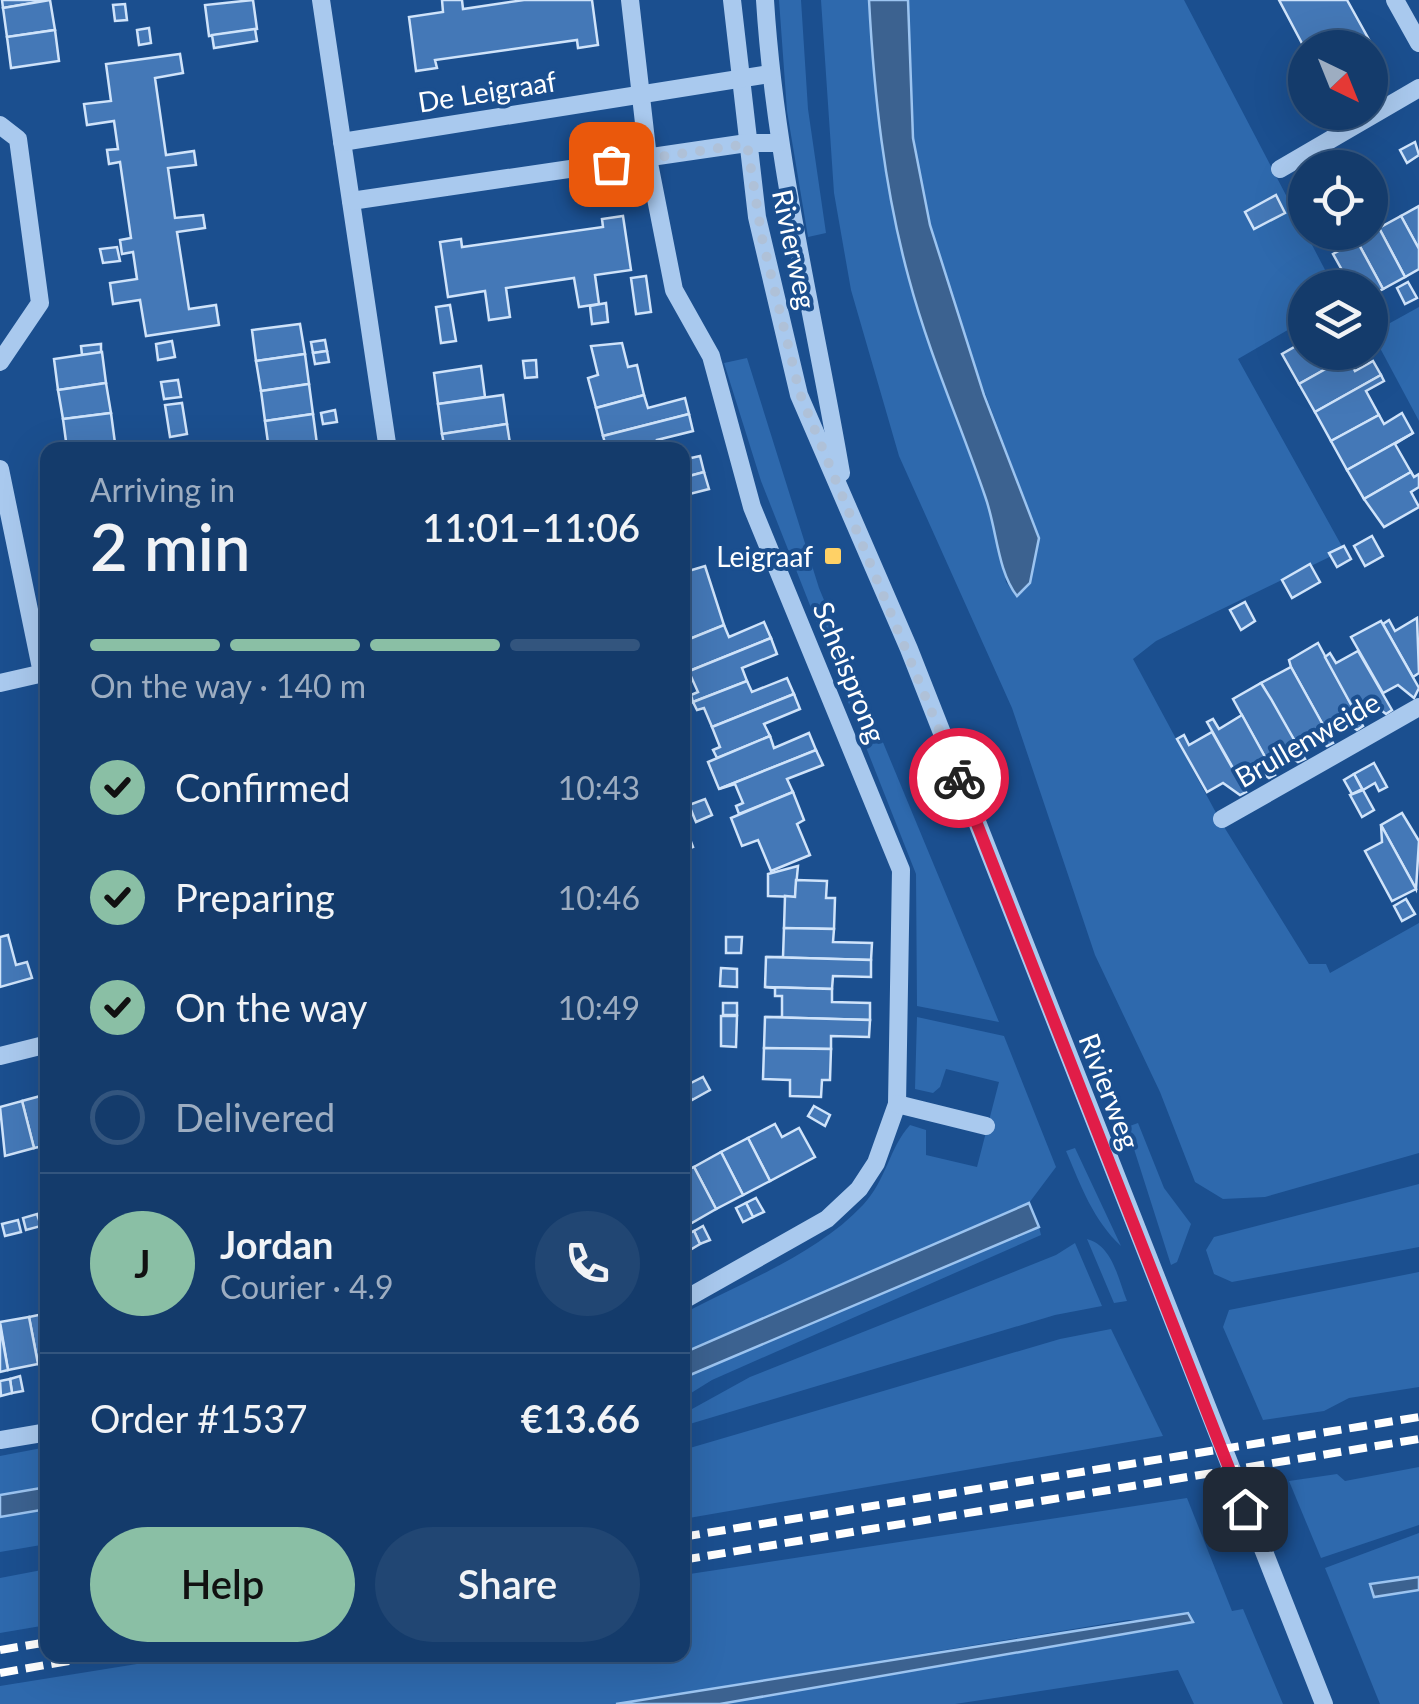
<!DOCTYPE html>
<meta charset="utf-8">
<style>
:root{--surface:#143b6b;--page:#214673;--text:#f1f3f6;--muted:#9dadc1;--line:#33557e;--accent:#8abfa5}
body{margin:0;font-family:Lato,sans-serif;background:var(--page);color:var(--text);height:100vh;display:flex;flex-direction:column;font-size:38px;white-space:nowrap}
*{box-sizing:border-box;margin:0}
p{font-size:32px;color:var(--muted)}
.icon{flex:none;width:55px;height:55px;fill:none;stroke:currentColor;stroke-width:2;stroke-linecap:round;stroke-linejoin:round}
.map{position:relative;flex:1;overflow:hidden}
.details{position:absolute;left:40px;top:442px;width:650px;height:1220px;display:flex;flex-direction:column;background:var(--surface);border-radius:20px;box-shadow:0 10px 40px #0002,0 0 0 2px var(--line)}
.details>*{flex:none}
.needle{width:65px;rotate:137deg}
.controls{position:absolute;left:1288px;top:30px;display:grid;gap:20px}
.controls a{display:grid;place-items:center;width:100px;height:100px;border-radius:50%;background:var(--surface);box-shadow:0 10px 40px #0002,0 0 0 2px var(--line);font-size:50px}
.pin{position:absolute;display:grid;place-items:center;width:85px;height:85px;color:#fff;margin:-42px;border-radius:20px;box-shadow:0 5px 15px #0006}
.courier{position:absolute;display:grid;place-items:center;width:100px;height:100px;margin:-50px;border:8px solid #e11d48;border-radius:50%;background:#fff;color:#222;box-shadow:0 2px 12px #0007}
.head em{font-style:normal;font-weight:600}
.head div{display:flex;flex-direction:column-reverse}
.head{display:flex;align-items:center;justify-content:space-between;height:170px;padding:0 50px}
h1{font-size:65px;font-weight:600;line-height:75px}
.bar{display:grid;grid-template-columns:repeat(4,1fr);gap:15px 10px;align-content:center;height:120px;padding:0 50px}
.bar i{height:12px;border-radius:8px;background:var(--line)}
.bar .selected{background:var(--accent)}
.bar p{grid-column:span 4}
.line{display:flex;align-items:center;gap:25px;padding:0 50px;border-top:2px solid var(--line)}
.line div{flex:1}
.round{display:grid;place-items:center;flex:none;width:105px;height:105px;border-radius:52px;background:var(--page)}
ol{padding:0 50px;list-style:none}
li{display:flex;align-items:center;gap:30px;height:110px}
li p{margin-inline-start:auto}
li .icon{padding:10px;border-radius:50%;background:var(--accent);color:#111;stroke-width:4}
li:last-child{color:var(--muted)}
li i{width:55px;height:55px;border:5px solid var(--line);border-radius:50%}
.action{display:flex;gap:20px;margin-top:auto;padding:20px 50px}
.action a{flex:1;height:115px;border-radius:60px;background:var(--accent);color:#111;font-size:40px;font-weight:600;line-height:115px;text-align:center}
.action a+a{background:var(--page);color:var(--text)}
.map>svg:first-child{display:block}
</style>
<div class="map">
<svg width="1419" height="1704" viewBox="0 0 1419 1704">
<rect width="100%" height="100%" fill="#1b4f8f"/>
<!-- green -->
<g fill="#2e69ad">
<path d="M779,0H801L808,109L826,233L808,237L787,111Z"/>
<path d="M821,0H869L884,166L909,277L936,366L995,522L1006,582L1016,596L1030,583L1024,497L958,321L930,225L913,138L908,0H1184L1334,287L1305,288V320L1238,359L1344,550L1156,641L1133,659L1221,822L1309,964H1326L1330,973L1419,923V1153L1265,1197L1223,1199L1195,1182L1160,1092L1095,955L1012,708L899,456L851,290L834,193Z"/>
<path d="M1419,307V421L1372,333Z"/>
<path d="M747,358L819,588L999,1022L917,1006L916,874L761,481L724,363Z"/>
<path d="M917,1017L1004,1036L1056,1167L1029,1203L683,1353V1314C742,1282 816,1255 863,1205C887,1179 889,1148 910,1125L926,1130V1155L977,1167L999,1082L946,1069L940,1087L933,1093L915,1089Z"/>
<path d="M1138,1123L1164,1188L1191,1224L1177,1262L1171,1265L1127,1127Z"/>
<path d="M1075,1148L1121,1246C1093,1220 1081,1186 1066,1151Z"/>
<path d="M1419,1184V1247L1232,1282L1214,1274L1206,1250L1214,1237Z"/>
<path d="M1039,1227L1041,1235L712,1380L683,1398L682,1378Z"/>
<path d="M1087,1239C1113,1246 1118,1279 1127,1301L1114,1303Z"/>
<path d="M1075,1243L1102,1306L1055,1315L683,1426V1414L750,1377L1056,1255Z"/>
<path d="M1419,1272V1387L1349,1398L1324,1411L1263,1420L1223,1327L1229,1310Z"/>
<path d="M1111,1329L1163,1436L683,1519V1450L1060,1339Z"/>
<path d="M47,1447V1487L0,1495V1456Z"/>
<path d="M1419,1467V1525L1321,1558L1289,1481L1337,1474L1345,1481Z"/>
<path d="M1187,1498L1232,1611L1243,1609L1283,1704H1194L1178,1670L955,1704H720L1192,1622L1128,1620L616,1704H0V1686L193,1655H682L683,1575Z"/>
<path d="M47,1509V1544L0,1552V1517Z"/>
<path d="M1419,1533V1704H1380L1325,1568Z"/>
<path d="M47,1569V1625L0,1633V1578Z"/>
</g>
<!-- water -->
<g fill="#3c6290" stroke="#9cc4f0" stroke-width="2.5">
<path d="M869,0H908L913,138L930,225L984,395L1039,538L1030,583L1017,596C997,570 997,529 985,496C960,423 929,354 909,279C884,188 874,94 869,0Z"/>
<path d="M1029,1203L1039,1227L683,1378V1353Z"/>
<path d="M47,1487V1509L0,1517V1495Z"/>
<path d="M1419,1577V1590L1374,1597L1370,1584Z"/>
<path d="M1188,1613L1193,1622L720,1704H616Z"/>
</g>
<!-- building -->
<g fill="#4478b7" stroke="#cfe3fa" stroke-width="2.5">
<path d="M2,0H50L3,8Z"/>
<path d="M50,0L55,30L7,37L3,8Z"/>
<path d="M253,0L257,29L209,36L205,5Z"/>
<path d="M442,0H462L463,9L524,0H592L598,45L578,48L577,40L435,60L437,68L416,71L409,17L443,12Z"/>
<path d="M1279,0H1347L1377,54L1370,58V48L1305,49Z"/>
<path d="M125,4L127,20L115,21L113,5Z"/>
<path d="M149,28L151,43L139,45L137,30Z"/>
<path d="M255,29L257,41L214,48L212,35Z"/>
<path d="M55,30L59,61L11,68L7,37Z"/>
<path d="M180,54L183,73L155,78L166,155L194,151L196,165L168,168L175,218L203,215L205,228L177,232L189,309L216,305L219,325L146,336L140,300L113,304L110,283L137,279L133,252L122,254L120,240L131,238L120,162L109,164L107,150L118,149L114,121L87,125L84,104L111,101L106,64Z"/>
<path d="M1415,142L1419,155L1407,163L1400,150Z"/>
<path d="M1276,195L1285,213L1254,229L1245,212Z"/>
<path d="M1419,206V249L1401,216Z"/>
<path d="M623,216L631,270L595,275L599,304L579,307L574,278L506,288L510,317L489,320L485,291L448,297L440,242L461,239L462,247L603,227L602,219Z"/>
<path d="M1401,216L1419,249V269L1405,277L1379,228Z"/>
<path d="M1379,228L1405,277L1383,289L1357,241Z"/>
<path d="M1357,241L1383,289L1370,296V288H1352L1333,254Z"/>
<path d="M117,247L120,261L103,263L100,249Z"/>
<path d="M646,276L651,312L636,314L631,278Z"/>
<path d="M1408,282L1417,298L1405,304L1397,288Z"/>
<path d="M1374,301L1384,317L1372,322L1370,303Z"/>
<path d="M606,303L608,322L592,324L590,306Z"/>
<path d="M450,305L456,341L441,343L436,307Z"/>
<path d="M300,324L305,354L256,361L252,330Z"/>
<path d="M325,340L327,351L313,353L311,342Z"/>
<path d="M172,341L175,357L158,360L156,344Z"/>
<path d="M1305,341V352H1345L1347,357L1299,384L1282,354Z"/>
<path d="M622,343L628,367L637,365L644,395L596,408L588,378L598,375L591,346Z"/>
<path d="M101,344V353L82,355L81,346Z"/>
<path d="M327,351L329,362L315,364L313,353Z"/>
<path d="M102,352L106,383L58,390L54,359Z"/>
<path d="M305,354L309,384L261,391L256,361Z"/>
<path d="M1347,357L1355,371L1373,361L1381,375L1315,412L1299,384Z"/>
<path d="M536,360L537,377L525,378L523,361Z"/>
<path d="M481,366L485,397L438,404L434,373Z"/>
<path d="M1381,375L1384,381L1366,391L1379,415L1331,441L1315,412Z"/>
<path d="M178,380L181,397L164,399L161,382Z"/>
<path d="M106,383L111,413L63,419L58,390Z"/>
<path d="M309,384L313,414L265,421L261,391Z"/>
<path d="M503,395L507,424L442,434L438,404Z"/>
<path d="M644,395L648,408L685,398L689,414L603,436L596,408Z"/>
<path d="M182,403L187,434L170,437L165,405Z"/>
<path d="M335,410L337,422L323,424L321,413Z"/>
<path d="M111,413L115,443L67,449L63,419Z"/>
<path d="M1402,413L1413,433L1347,470L1331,441L1379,415L1384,424Z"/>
<path d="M313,414L317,444L269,450L265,421Z"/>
<path d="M689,414L693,431L657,440L659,450H607L603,436Z"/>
<path d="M507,424L511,450H445L442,434Z"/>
<path d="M1413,433L1395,444L1411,472L1364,499L1347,470Z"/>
<path d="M115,443L116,450L67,449Z"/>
<path d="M700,456L704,472L682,478V460Z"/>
<path d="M704,472L709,489L682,496V478Z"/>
<path d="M1411,472L1414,477L1419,474V487L1411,492L1419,507L1384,527L1364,499Z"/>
<path d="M1372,536L1383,556L1365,566L1354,546Z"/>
<path d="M1344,546L1351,559L1337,567L1329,553Z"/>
<path d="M1310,564L1320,582L1292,598L1282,580Z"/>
<path d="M705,566L724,625L682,642V573Z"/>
<path d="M1245,602L1255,621L1241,630L1230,610Z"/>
<path d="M1417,618L1419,673L1413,677L1383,624L1389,620L1395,631Z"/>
<path d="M1381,621L1419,688L1414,698L1398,685L1383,693L1351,637Z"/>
<path d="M764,622L771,638L682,674V642L724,625L729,637Z"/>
<path d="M771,638L777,654L742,668L747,681L693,702L691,695L698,692L689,672L682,674Z"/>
<path d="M1318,643L1363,726L1357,730L1340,718L1324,727L1291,667L1289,660Z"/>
<path d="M1358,651L1392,710L1386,714L1369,701L1354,710L1325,657L1330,653L1336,663Z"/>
<path d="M1291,667L1333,743L1327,746L1310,734L1295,742L1261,683Z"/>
<path d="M787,678L794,694L712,727L704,708L697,710L693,702L747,681L752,692Z"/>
<path d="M1261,683L1271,699L1305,759L1298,762L1281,750L1266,759L1233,699Z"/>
<path d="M794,694L800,709L764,724L770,736L717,758L713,750L720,747L712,727Z"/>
<path d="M1242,715L1275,775L1269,778L1252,766L1237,775L1207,722L1213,719L1219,729Z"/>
<path d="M1212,732L1246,792L1240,795L1223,783L1207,792L1177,739L1184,735L1189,745Z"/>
<path d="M809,733L816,750L719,789L708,762L770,736L774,748Z"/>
<path d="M816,750L823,765L787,779L793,792L739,814L736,806L743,803L735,784L719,789Z"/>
<path d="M1374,763L1387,787L1379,791L1375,783L1363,790L1354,774Z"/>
<path d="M1354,774L1362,789L1352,794L1344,780Z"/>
<path d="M1363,790L1374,810L1362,817L1350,795Z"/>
<path d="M793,792L804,820L797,824L810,855L771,871L758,840L742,846L731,818Z"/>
<path d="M705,799L712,815L696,822L689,805Z"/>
<path d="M1402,813L1419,841L1416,889L1381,825Z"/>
<path d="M682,818L693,847L682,851Z"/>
<path d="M1381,825L1416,889L1392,901L1365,851L1382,842Z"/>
<path d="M798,866L795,897L768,896V874Z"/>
<path d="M796,880L827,881L826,898H835L834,929L784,928L785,896L795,897Z"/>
<path d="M1406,899L1415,914L1402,921L1394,906Z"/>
<path d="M784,928L834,929L833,942L872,943L871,960L766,957H783Z"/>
<path d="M8,935L16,965L27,962L32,978L0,987V937Z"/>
<path d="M726,937H742L741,953H726Z"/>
<path d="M766,957L871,960V977L833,976L832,989L765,987Z"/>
<path d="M721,968L737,969V987L720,986Z"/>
<path d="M765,987L832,989V1002L870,1003V1020L765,1017H782V996H775V988Z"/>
<rect x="723" y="1003" width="14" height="12"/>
<path d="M721,1016H737L736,1047L721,1046Z"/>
<path d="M765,1017L870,1020L869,1037L831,1036V1049L764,1048Z"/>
<path d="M764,1048L831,1049L830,1080H822L821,1097L790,1096V1080L763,1079Z"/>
<path d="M703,1077L710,1090L692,1100L685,1086Z"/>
<path d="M48,1094V1145L34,1148L22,1101Z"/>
<path d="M22,1101L34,1148L5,1156L0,1107Z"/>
<path d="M814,1106L830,1115L825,1126L808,1116Z"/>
<path d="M775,1124L782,1137L799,1128L815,1157L770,1181L748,1138Z"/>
<path d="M748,1138L770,1181L743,1195L721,1152Z"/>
<path d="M721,1152L743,1195L716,1209L694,1167Z"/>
<path d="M694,1167L716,1209L690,1224L682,1210V1173Z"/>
<path d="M756,1198L764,1212L753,1217L746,1203Z"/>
<path d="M746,1203L753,1217L743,1222L736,1208Z"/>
<path d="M37,1214L41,1226L26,1230L23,1218Z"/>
<path d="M18,1220L21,1232L5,1236L2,1224Z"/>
<path d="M703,1226L710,1240L700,1244L694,1231Z"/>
<path d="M694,1231L700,1244L690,1250L683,1237Z"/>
<path d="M48,1313V1363L38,1364L29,1317Z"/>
<path d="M29,1317L38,1364L8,1370L0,1322Z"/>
<path d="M0,1326L8,1370L0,1372Z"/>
<path d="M20,1376L23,1391L12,1393L10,1379Z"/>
<path d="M10,1379L12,1393L1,1396L0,1381Z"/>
</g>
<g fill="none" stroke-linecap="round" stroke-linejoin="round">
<!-- minor -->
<g stroke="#a9c9ee" stroke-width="18">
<path d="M321,0L388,450"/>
<path d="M630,0L648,158L674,290L711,356L752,507L901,870L897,1104L876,1163L859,1189L827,1219L682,1301"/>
<path d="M732,0L757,217L799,395L909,649L1324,1704"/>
<path d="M765,0C775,161 814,315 841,473"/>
<path d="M1395,0L1419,43"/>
<path d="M0,125L18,139L40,303L0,362"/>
<path d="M342,142L769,74"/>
<path d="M1280,169L1419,88"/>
<path d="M351,201L747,143H778"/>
<path d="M0,469L42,673"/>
<path d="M0,683L48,672"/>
<path d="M1222,819L1419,707"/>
<path d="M0,1056L48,1044"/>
<path d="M897,1104L986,1126"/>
<path d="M0,1440L48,1432"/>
</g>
<!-- rail -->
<g stroke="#fff" stroke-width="8" stroke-dasharray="18 8" stroke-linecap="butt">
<path d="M682,1537L1419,1417"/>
<path d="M682,1560L1419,1439"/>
<path d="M0,1650L48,1642"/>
<path d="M0,1673L103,1655"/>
</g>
</g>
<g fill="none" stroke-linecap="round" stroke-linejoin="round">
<!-- done -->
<path stroke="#afc1d8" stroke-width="10" stroke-dasharray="0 18" d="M611,164L747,144L762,238L800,394L959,778"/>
<!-- route -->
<path stroke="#e11d48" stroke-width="12" d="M959,778L1245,1509"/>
</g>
<!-- markers -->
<rect fill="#ffd166" stroke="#1b4f8f" stroke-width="4" x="823" y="546" width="20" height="20" rx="5"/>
<g text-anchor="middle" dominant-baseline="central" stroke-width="8" stroke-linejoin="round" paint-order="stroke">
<!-- street labels -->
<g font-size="28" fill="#fff" stroke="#1b4f8f">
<text transform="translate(487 91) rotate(-9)">De Leigraaf</text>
<text transform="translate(795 249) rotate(78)">Rivierweg</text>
<text transform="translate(850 672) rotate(68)">Scheisprong</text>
<text transform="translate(1307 739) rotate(-30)">Brullenweide</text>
<text transform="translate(1110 1091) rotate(69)">Rivierweg</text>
</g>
<!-- poi labels -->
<g font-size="28" fill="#fff" stroke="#1b4f8f" text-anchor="end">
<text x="813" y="556">Leigraaf</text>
</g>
</g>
</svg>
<div class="controls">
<a><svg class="needle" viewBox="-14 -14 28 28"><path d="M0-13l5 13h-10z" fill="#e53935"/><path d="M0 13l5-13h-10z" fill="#9dadc1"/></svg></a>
<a><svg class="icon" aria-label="locate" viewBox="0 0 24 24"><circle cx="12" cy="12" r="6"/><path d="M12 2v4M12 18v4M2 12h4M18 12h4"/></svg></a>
<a><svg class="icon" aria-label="layers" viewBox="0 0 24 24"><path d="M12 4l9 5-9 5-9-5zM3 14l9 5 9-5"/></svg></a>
</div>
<div class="pin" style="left:611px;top:164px;background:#ea580c"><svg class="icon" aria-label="bag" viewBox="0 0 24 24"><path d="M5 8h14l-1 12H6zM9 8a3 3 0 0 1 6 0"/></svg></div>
<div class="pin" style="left:1245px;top:1509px;background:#1f2937"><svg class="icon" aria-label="home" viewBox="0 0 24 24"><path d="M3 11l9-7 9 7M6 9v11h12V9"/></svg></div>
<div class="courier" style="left:959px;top:778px"><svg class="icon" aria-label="bike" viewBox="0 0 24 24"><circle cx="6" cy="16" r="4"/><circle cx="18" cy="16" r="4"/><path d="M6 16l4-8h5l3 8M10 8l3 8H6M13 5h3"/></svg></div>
<section class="details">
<div class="head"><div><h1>2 min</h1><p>Arriving in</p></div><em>11:01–11:06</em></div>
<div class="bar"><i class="selected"></i><i class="selected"></i><i class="selected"></i><i></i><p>On the way · 140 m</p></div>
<ol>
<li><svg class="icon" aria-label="check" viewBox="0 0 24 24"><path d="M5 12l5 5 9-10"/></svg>Confirmed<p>10:43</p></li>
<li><svg class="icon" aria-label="check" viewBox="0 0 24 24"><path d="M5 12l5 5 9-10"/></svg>Preparing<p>10:46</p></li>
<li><svg class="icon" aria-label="check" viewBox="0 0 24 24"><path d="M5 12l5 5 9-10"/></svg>On the way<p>10:49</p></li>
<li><i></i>Delivered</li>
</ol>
<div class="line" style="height:180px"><b class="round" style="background:var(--accent);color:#111">J</b><div><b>Jordan</b><p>Courier · 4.9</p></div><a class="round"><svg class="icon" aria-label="phone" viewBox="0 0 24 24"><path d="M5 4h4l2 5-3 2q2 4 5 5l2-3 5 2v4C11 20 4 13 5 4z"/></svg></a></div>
<div class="line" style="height:130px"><div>Order #1537</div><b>€13.66</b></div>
<div class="action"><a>Help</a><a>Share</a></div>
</section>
</div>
